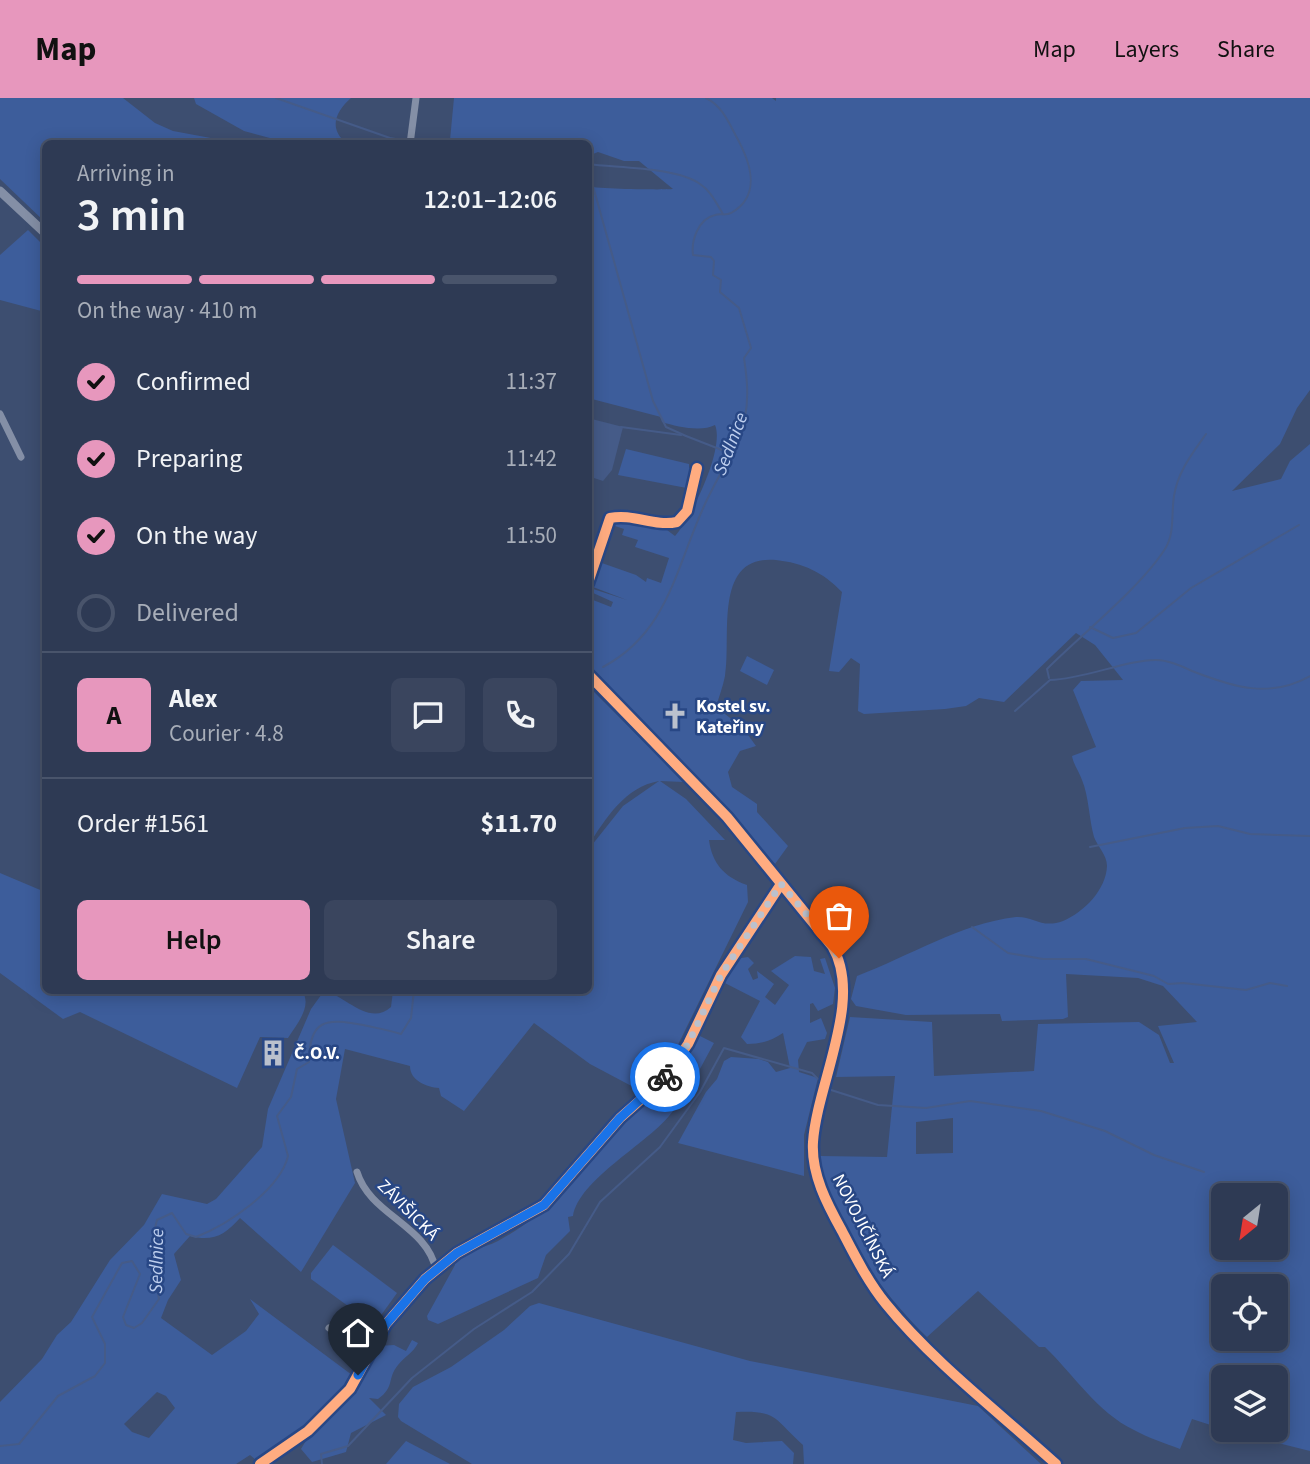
<!DOCTYPE html>
<meta charset="utf-8">
<style>
:root{--surface:#2e3a54;--page:#3a455e;--text:#f1f3f6;--muted:#a7adb8;--line:#49546b;--accent:#e797bd}
body{margin:0;font-family:"Source Sans 3",sans-serif;background:var(--page);color:var(--text);height:100vh;display:flex;flex-direction:column;font-size:26px;white-space:nowrap}
*{box-sizing:border-box;margin:0}
p{font-size:23px;color:var(--muted)}
.icon{flex:none;width:38px;height:38px;fill:none;stroke:currentColor;stroke-width:2;stroke-linecap:round;stroke-linejoin:round}
.map{position:relative;flex:1;overflow:hidden}
.drawer{position:absolute;left:42px;top:42px;width:550px;height:854px;display:flex;flex-direction:column;background:var(--surface);border-radius:10px;box-shadow:0 4px 18px #0003,0 0 0 2px var(--line)}
.drawer>*{flex:none}
.needle{width:46px;rotate:210deg}
.tools{position:absolute;left:1211px;top:1085px;display:grid;gap:14px}
.tools a{display:grid;place-items:center;width:77px;height:77px;border-radius:10px;background:var(--surface);box-shadow:0 4px 18px #0003,0 0 0 2px var(--line);font-size:35px}
.pin{position:absolute;display:grid;place-items:center;width:60px;height:60px;color:#fff;margin:-72px -30px;border-radius:50% 50% 50% 0;rotate:-45deg;box-shadow:0 0 7px #0007}
.pin .icon{rotate:45deg}
.courier{position:absolute;display:grid;place-items:center;width:70px;height:70px;margin:-35px;border:5px solid #1a73e8;border-radius:50%;background:#fff;color:#222;box-shadow:0 2px 9px #0007}
.overview em{font-style:normal;font-weight:600}
.overview div{display:flex;flex-direction:column-reverse}
.overview{display:flex;align-items:center;justify-content:space-between;height:119px;padding:0 35px}
h1{font-size:46px;font-weight:600;line-height:52px}
.bar{display:grid;grid-template-columns:repeat(4,1fr);gap:10px 7px;align-content:center;height:84px;padding:0 35px}
.bar i{height:9px;border-radius:5px;background:var(--line)}
.bar .current{background:var(--accent)}
.bar p{grid-column:span 4}
.line{display:flex;align-items:center;gap:18px;padding:0 35px;border-top:2px solid var(--line)}
.line div{flex:1}
.round{display:grid;place-items:center;flex:none;width:74px;height:74px;border-radius:10px;background:var(--page)}
ol{padding:0 35px;list-style:none}
li{display:flex;align-items:center;gap:21px;height:77px}
li p{margin-inline-start:auto}
li .icon{padding:7px;border-radius:50%;background:var(--accent);color:#111;stroke-width:4}
li:last-child{color:var(--muted)}
li i{width:38px;height:38px;border:4px solid var(--line);border-radius:50%}
.action{display:flex;gap:14px;margin-top:auto;padding:14px 35px}
.action a{flex:1;height:80px;border-radius:10px;background:var(--accent);color:#111;font-size:28px;font-weight:600;line-height:80px;text-align:center}
.action a+a{background:var(--page);color:var(--text)}
header{display:flex;align-items:center;gap:42px;box-sizing:border-box;height:98px;padding:0 35px;background:var(--accent);color:#111}
header strong{font-size:33px}
nav{display:flex;gap:38px;margin-inline-start:auto;font-size:24px}
.map>svg:first-child{display:block}
</style>
<header>
<strong>Map</strong>
<nav><a>Map</a><a>Layers</a><a>Share</a></nav>
</header>
<div class="map">
<svg width="1310" height="1366" viewBox="0 0 1310 1366">
<rect width="100%" height="100%" fill="#3d4e70"/>
<!-- green -->
<g fill="#3d5d9b" fill-rule="evenodd">
<path d="M0,0H123L155,25L173,33L227,43H281L244,33L196,6L194,0H351C336,13 328,30 346,45L46,46L45,124L0,81Z"/>
<path d="M454,0H772L776,3V0H1310V292L1297,310L1280,346L1232,393L1281,381L1290,363L1310,346V1353L1226,1332H1276V1279H1223V1331L1192,1321L1180,1351C1165,1345 1148,1340 1134,1332C1098,1315 1073,1276 1045,1249H1039L978,1193L927,1239C884,1198 826,1120 819,1061L820,1058L887,1059L895,978L836,979L850,919L932,924L934,978L1034,973L1038,926L1139,924L1159,937L1170,965H1174L1158,928L1197,924L1163,888L1138,880L1066,876L1068,919L1063,921L1002,923L1000,916L906,917L856,908L851,901L857,878C910,858 959,826 1016,819C1033,818 1042,831 1063,823C1084,814 1106,792 1107,768C1107,757 1098,749 1094,739C1089,721 1089,699 1082,682C1079,673 1074,668 1072,658L1096,649L1073,592L1081,583L1123,582L1095,547L1076,535L1004,604L979,600L966,608L945,611L864,616L858,613L860,566L851,560L839,574L829,573L842,494C823,474 803,465 776,462C712,456 732,539 725,578C723,588 719,599 716,609L743,630L756,648L740,653L728,674L732,689L757,706V714L788,748L775,766L588,567V500L611,509L613,504L591,494L590,490L627,502L593,489L599,464L636,477L646,484L647,480L661,485L669,460L635,449L638,442L622,437L624,431L615,428L619,420L663,429L675,438C692,419 725,350 715,327C702,334 677,329 662,324L661,319L588,300V88C593,91 665,92 673,91L639,63H624L598,54L588,58V46H478L450,42ZM953,1020V1055L916,1056V1024ZM1223,1097H1276V1150H1223ZM1223,1188H1276V1241H1223Z"/>
<path d="M28,132L45,149V214L0,202V157Z"/>
<path d="M626,351L689,366V370L693,371L692,391L618,377Z"/>
<path d="M747,558L774,572L767,587L740,573Z"/>
<path d="M588,588L684,684L660,683L686,701L725,742H709C712,765 724,779 747,787L748,804L669,965L654,982L639,992L590,966L534,925L464,1013L441,998L439,990C427,989 410,983 410,968L345,951L336,1001L355,1085L301,1174L240,1120C225,1137 213,1144 190,1138L174,1156L181,1182L168,1202L161,1220L212,1257L246,1233L259,1216L250,1201L352,1277C332,1309 289,1344 256,1362L250,1357L236,1366H0V1304L42,1261L57,1237L71,1224L110,1162L144,1127L162,1096L207,1106L216,1101L262,1049L268,1011L311,911L324,893C345,897 369,929 391,909L393,893L588,892V752L623,708L659,683C625,689 606,720 588,748ZM157,1294L166,1298L175,1310L149,1340L132,1334L124,1326Z"/>
<path d="M0,775L45,794L46,892L302,893C313,908 296,927 288,940L260,939L237,990L80,914L63,921L0,875Z"/>
<path d="M795,858L811,859L814,873L825,876L820,861L825,860L835,890L833,906L818,913L813,905L810,906V925L821,920L827,935L825,941L807,944L798,962L799,974L818,980L804,1037V1078L678,1045L706,994L717,981L724,963L731,959L759,961L768,964L776,974L790,970L783,935C771,943 762,946 747,946L741,939L760,903L721,883L735,861L748,859L754,865L748,871L753,882L758,880L757,873L774,886L765,899L775,907L789,887L771,873Z"/>
<path d="M696,936L714,945C700,970 688,997 669,1018C645,1047 579,1082 573,1118L568,1119L570,1133L546,1157L538,1180L438,1226L428,1222L427,1218L455,1167L454,1163C468,1151 482,1151 498,1143C510,1136 524,1128 534,1119C579,1081 612,1033 655,994L659,995L676,974Z"/>
<path d="M333,1147L397,1195L374,1227L311,1181V1175Z"/>
<path d="M539,1205L750,1263L978,1308L1041,1366H804L803,1347C774,1321 778,1312 736,1314L733,1342L746,1345L782,1343L794,1355L793,1366H472L401,1323L398,1319L399,1306L413,1289L451,1269L504,1232L530,1208Z"/>
<path d="M412,1242L418,1245C413,1255 405,1258 398,1267C387,1280 395,1289 378,1301L369,1300L386,1317L351,1335L346,1354L312,1364L301,1351C315,1326 340,1311 356,1287L359,1289L378,1248L394,1247L406,1253Z"/>
<path d="M406,1343L450,1366H386Z"/>
</g>
<!-- water -->
<path fill="#455b88" d="M588,320L623,329L612,372L603,383L588,378Z"/>
<g fill="none" stroke-linecap="round" stroke-linejoin="round">
<!-- stream -->
<g stroke="#455b88" stroke-width="2">
<path d="M276,0L390,40L407,43"/>
<path d="M413,44L421,46"/>
<path d="M588,66C618,70 676,69 700,86C711,93 716,105 723,116"/>
<path d="M591,81L653,303L666,329L686,338"/>
<path d="M621,329L681,337"/>
<path d="M686,338L727,354"/>
<path d="M1090,529L1113,540L1136,535L1191,490L1299,427"/>
<path d="M603,569C669,534 676,468 705,406C716,382 740,343 745,319C749,299 747,280 744,260L751,250L739,210L720,194L721,182L713,177L714,163L711,159L693,157C691,143 698,121 715,117C721,115 725,118 731,115C763,97 750,63 736,38C728,23 722,8 706,0"/>
<path d="M1049,580L1047,571C1081,537 1140,490 1165,451C1175,435 1171,416 1174,398C1178,373 1192,356 1206,336"/>
<path d="M1015,613L1050,582C1085,581 1125,562 1156,562C1168,562 1181,568 1192,573C1233,589 1269,601 1310,578"/>
<path d="M1090,749L1185,730L1218,728L1250,736L1310,738"/>
<path d="M972,829L1008,855L1043,861H1086L1154,878L1168,886L1183,885L1246,892L1270,885L1287,888"/>
<path d="M828,991L878,1007L926,1010L970,1003L1041,1013L1105,1033L1154,1057L1204,1074"/>
<path d="M0,1348L19,1346L58,1298L95,1278L105,1265V1246L92,1219L122,1165L132,1163L140,1176L123,1219L126,1227L134,1230L142,1225L159,1201L155,1178L160,1154L154,1134L157,1122L172,1115L186,1136L196,1139C227,1127 280,1092 288,1058L277,1018L291,999L297,971L309,964C309,921 326,920 363,927C376,930 389,932 401,936L411,920L414,892"/>
<path d="M322,1366L321,1356L348,1348L412,1280L474,1231L532,1194L569,1156L600,1104L660,1049L700,994L724,950L812,975L822,985"/>
</g>
<!-- minor -->
<g stroke="#848fa6" stroke-width="7">
<path d="M410,46L416,0"/>
<path d="M0,316L21,359"/>
<path d="M588,485L610,420C633,415 654,429 677,424L687,413L697,370"/>
<path d="M357,1074C370,1117 427,1127 436,1172"/>
<path d="M329,1230L368,1258"/>
<path d="M260,1366L308,1333L350,1291L386,1226L425,1181L457,1155L544,1107L620,1020L663,982L688,946L721,877L781,786"/>
</g>
<!-- tertiary -->
<g stroke="#848fa6" stroke-width="9">
<path d="M0,93L46,136"/>
<path d="M588,576L727,719L832,848C864,901 817,985 813,1044C811,1076 827,1106 842,1133C855,1158 868,1184 886,1206C932,1263 1001,1316 1056,1366"/>
</g>
<!-- cycleway casing -->
<g stroke="#284785" stroke-width="15">
<g id="cycleway">
<path d="M588,485L610,420C633,415 654,429 677,424L687,413L697,370"/>
<path d="M588,576L727,719L832,848C864,901 817,985 813,1044C811,1076 827,1106 842,1133C855,1158 868,1184 886,1206C932,1263 1001,1316 1056,1366"/>
<path d="M260,1366L308,1333L350,1291L386,1226L425,1181L457,1155L544,1107L620,1020L663,982L688,946L721,877L781,786"/>
</g>
</g>
<!-- cycleway -->
<use href="#cycleway" stroke="#ffac80" stroke-width="10"/>
</g>
<g fill="none" stroke-linecap="round" stroke-linejoin="round">
<!-- done -->
<path stroke="#bbc1cd" stroke-width="7" stroke-dasharray="0 12.6" d="M665,979L688,946L721,877L781,786L825,838L839,860"/>
<!-- route -->
<path stroke="#1a73e8" stroke-width="9" d="M358,1277L386,1226L425,1181L457,1155L544,1107L620,1020L665,979"/>
</g>
<!-- icons -->
<defs>
<g id="church-bare" transform="scale(2.1)"><path d="M-1.2-6h2.4v3.5h3.3v2.4h-3.3V6h-2.4V-.1h-3.3v-2.4h3.3Z" fill="#bbc1cd" stroke="#284785" stroke-width="2.5" paint-order="stroke"/></g>
<g id="building-bare" transform="scale(2.1)"><path d="M-4-6H4V6H1V3H-1V6H-4ZM-2.5-4.3h1.7v1.8h-1.7ZM.8-4.3h1.7v1.8H.8ZM-2.5-1h1.7V.8h-1.7ZM.8-1h1.7V.8H.8Z" fill="#bbc1cd" stroke="#284785" stroke-width="2.5" paint-order="stroke"/></g>
</defs>
<g fill-rule="evenodd">
<use href="#church-bare" x="675" y="618"/>
<use href="#building-bare" x="273" y="955"/>
</g>
<g text-anchor="middle" dominant-baseline="central" stroke-width="5" stroke-linejoin="round" paint-order="stroke">
<!-- poi labels -->
<g font-size="18" font-weight="bold" fill="#fff" stroke="#284785" text-anchor="start">
<text x="696" y="608">Kostel sv.<tspan x="696" dy="21">Kateřiny</tspan></text>
<text x="294" y="955">Č.O.V.</text>
</g>
<!-- street labels -->
<g font-size="18" fill="#fff" stroke="#284785">
<text transform="translate(408 1112) rotate(45)">ZÁVIŠICKÁ</text>
<text transform="translate(863 1128) rotate(63)">NOVOJIČÍNSKÁ</text>
</g>
<!-- water labels -->
<g font-size="19" font-style="italic" fill="#becfef" stroke="#284785">
<text transform="translate(731 346) rotate(-69)">Sedlnice</text>
<text transform="translate(157 1163) rotate(-89)">Sedlnice</text>
</g>
</g>
</svg>
<div class="tools">
<a><svg class="needle" viewBox="-14 -14 28 28"><path d="M0-13l5 13h-10z" fill="#e53935"/><path d="M0 13l5-13h-10z" fill="#a7adb8"/></svg></a>
<a><svg class="icon" aria-label="locate" viewBox="0 0 24 24"><circle cx="12" cy="12" r="6"/><path d="M12 2v4M12 18v4M2 12h4M18 12h4"/></svg></a>
<a><svg class="icon" aria-label="layers" viewBox="0 0 24 24"><path d="M12 4l9 5-9 5-9-5zM3 14l9 5 9-5"/></svg></a>
</div>
<div class="pin" style="left:839px;top:860px;background:#ea580c"><svg class="icon" aria-label="bag" viewBox="0 0 24 24"><path d="M5 8h14l-1 12H6zM9 8a3 3 0 0 1 6 0"/></svg></div>
<div class="pin" style="left:358px;top:1277px;background:#1f2937"><svg class="icon" aria-label="home" viewBox="0 0 24 24"><path d="M3 11l9-7 9 7M6 9v11h12V9"/></svg></div>
<div class="courier" style="left:665px;top:979px"><svg class="icon" aria-label="bike" viewBox="0 0 24 24"><circle cx="6" cy="16" r="4"/><circle cx="18" cy="16" r="4"/><path d="M6 16l4-8h5l3 8M10 8l3 8H6M13 5h3"/></svg></div>
<section class="drawer">
<div class="overview"><div><h1>3 min</h1><p>Arriving in</p></div><em>12:01–12:06</em></div>
<div class="bar"><i class="current"></i><i class="current"></i><i class="current"></i><i></i><p>On the way · 410 m</p></div>
<ol>
<li><svg class="icon" aria-label="check" viewBox="0 0 24 24"><path d="M5 12l5 5 9-10"/></svg>Confirmed<p>11:37</p></li>
<li><svg class="icon" aria-label="check" viewBox="0 0 24 24"><path d="M5 12l5 5 9-10"/></svg>Preparing<p>11:42</p></li>
<li><svg class="icon" aria-label="check" viewBox="0 0 24 24"><path d="M5 12l5 5 9-10"/></svg>On the way<p>11:50</p></li>
<li><i></i>Delivered</li>
</ol>
<div class="line" style="height:126px"><b class="round" style="background:var(--accent);color:#111">A</b><div><b>Alex</b><p>Courier · 4.8</p></div><a class="round"><svg class="icon" aria-label="chat" viewBox="0 0 24 24"><path d="M4 5h16v11H9l-5 4z"/></svg></a><a class="round"><svg class="icon" aria-label="phone" viewBox="0 0 24 24"><path d="M5 4h4l2 5-3 2q2 4 5 5l2-3 5 2v4C11 20 4 13 5 4z"/></svg></a></div>
<div class="line" style="height:91px"><div>Order #1561</div><b>$11.70</b></div>
<div class="action"><a>Help</a><a>Share</a></div>
</section>
</div>
